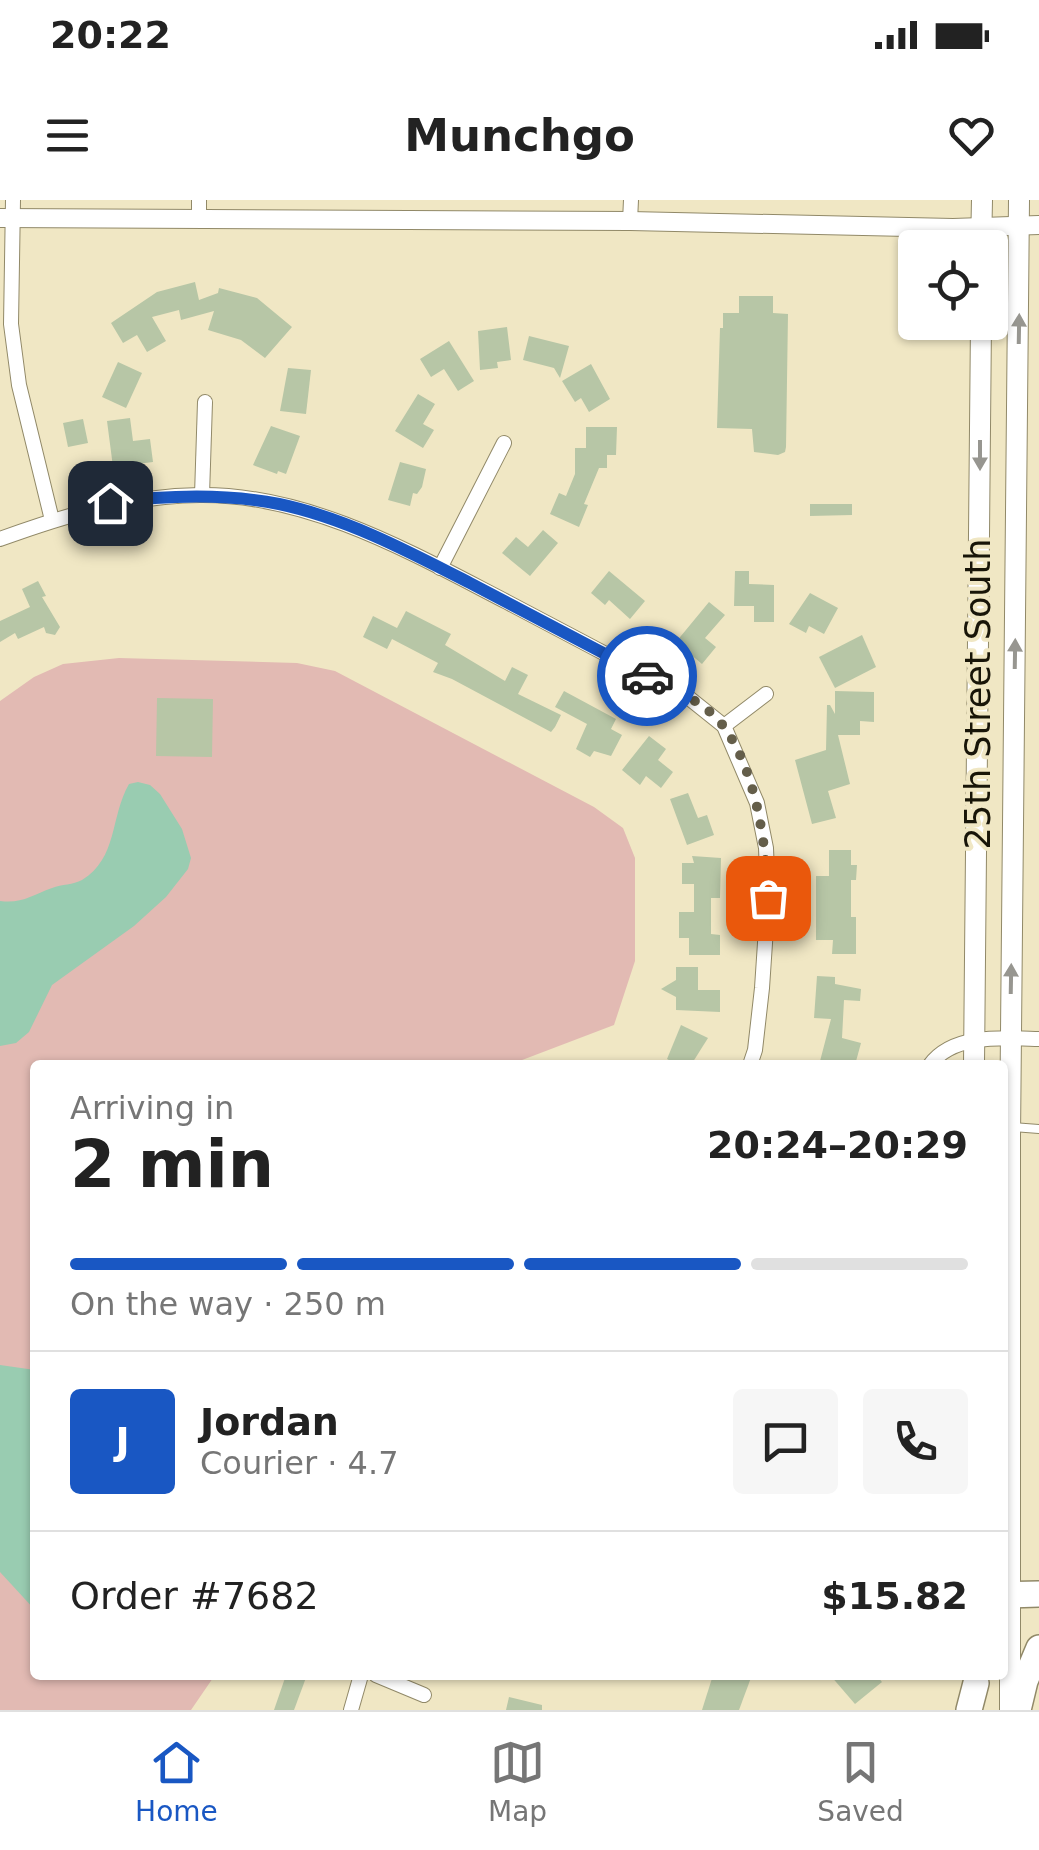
<!DOCTYPE html>
<meta charset="utf-8">
<style>
:root{--surface:#fff;--page:#f6f6f6;--text:#222;--muted:#767676;--line:#e0e0e0;--accent:#1957c3}
body{margin:0;font-family:"DejaVu Sans",sans-serif;background:var(--page);color:var(--text);height:100vh;display:flex;flex-direction:column;font-size:38px;white-space:nowrap}
*{box-sizing:border-box;margin:0}
p{font-size:32px;color:var(--muted)}
.icon{flex:none;width:55px;height:55px;fill:none;stroke:currentColor;stroke-width:2;stroke-linecap:round;stroke-linejoin:round}
.map{position:relative;flex:1;overflow:hidden}
.side{position:absolute;left:30px;top:860px;width:978px;height:620px;display:flex;flex-direction:column;background:var(--surface);border-radius:10px;box-shadow:0 2px 8px #0004}
.side>*{flex:none}
.controls{position:absolute;left:898px;top:30px;display:grid;gap:20px}
.controls a{display:grid;place-items:center;width:110px;height:110px;border-radius:10px;background:var(--surface);box-shadow:0 2px 8px #0004;font-size:50px}
.pin{position:absolute;display:grid;place-items:center;width:85px;height:85px;color:#fff;margin:-42px;border-radius:20px;box-shadow:0 5px 15px #0006}
.courier{position:absolute;display:grid;place-items:center;width:100px;height:100px;margin:-50px;border:8px solid #1957c3;border-radius:50%;background:#fff;color:#222;box-shadow:0 2px 12px #0007}
.overview em{font-style:normal;font-weight:700}
.overview div{display:flex;flex-direction:column-reverse}
.overview{display:flex;align-items:center;justify-content:space-between;height:170px;padding:0 40px}
h1{font-size:65px;font-weight:700;line-height:75px}
.bar{display:grid;grid-template-columns:repeat(4,1fr);gap:15px 10px;align-content:center;height:120px;padding:0 40px}
.bar i{height:12px;border-radius:8px;background:var(--line)}
.bar .active{background:var(--accent)}
.bar p{grid-column:span 4}
.line{display:flex;align-items:center;gap:25px;padding:0 40px;border-top:2px solid var(--line)}
.line div{flex:1}
.round{display:grid;place-items:center;flex:none;width:105px;height:105px;border-radius:10px;background:var(--page)}
.status{display:flex;justify-content:space-between;align-items:center;height:70px;padding:0 50px;background:var(--surface);direction:ltr}
.status svg{height:28px;fill:currentColor}
header{display:flex;justify-content:space-between;align-items:center;height:130px;padding:0 40px;background:var(--surface);font-size:45px;font-weight:700}
.dock{display:flex;justify-content:space-around;align-items:center;height:140px;border-top:2px solid var(--line);background:var(--surface);font-size:28px;color:var(--muted)}
.dock a{display:grid;justify-items:center;gap:5px}
.dock .active{color:var(--accent)}
.map>svg:first-child{display:block}
</style>
<div class="status"><b>20:22</b><svg viewBox="0 0 49 12"><path d="M0 12V9h3v3zM5 12V6h3v6zM10 12V3h3v9zM15 12V0h3v12zM26 1h20v11H26zM47 4h2v5h-2z"/></svg></div>
<header><svg class="icon" aria-label="menu" viewBox="0 0 24 24"><path d="M4 6h16M4 12h16M4 18h16"/></svg>Munchgo<svg class="icon" aria-label="heart" viewBox="0 0 24 24"><path d="M12 20l-8-8c-3-5 5-10 8-4 3-6 11-1 8 4z"/></svg></header>
<div class="map">
<svg width="1039" height="1510" viewBox="0 0 1039 1510">
<rect width="100%" height="100%" fill="#f0e7c4"/>
<!-- green -->
<path fill="#e2bab3" d="M119,458L297,463L335,471L594,607L623,628L635,658V761L614,825L509,865H35V1475H215L191,1510H0V501L34,477L63,464Z"/>
<!-- water -->
<g fill="#99ccb1">
<path d="M138,582L150,585L160,594L182,629L191,658L188,669L166,697L134,726L52,785L29,832L16,843L0,846V701C22,704 32,695 52,688C62,684 73,685 82,680C118,658 110,617 129,584Z"/>
<path d="M0,1165L35,1170V1410L0,1372Z"/>
</g>
<!-- building -->
<g fill="#b7c6a6">
<path d="M195,82L199,100L218,93L219,88L257,98L292,127L265,158L241,140L208,130L214,111L181,120L179,110L152,117L166,141L147,152L137,135L123,143L111,123L157,92Z"/>
<path d="M739,96H773V113L788,114L786,247L785,252L778,255L754,252L752,229L717,228L720,128H723V113H739Z"/>
<path d="M507,127L511,160L497,162L498,168L480,170L478,131Z"/>
<path d="M529,136L569,146L560,178L554,168L523,160Z"/>
<path d="M449,141L474,181L458,191L444,169L431,177L420,159Z"/>
<path d="M118,162L142,173L126,208L102,197Z"/>
<path d="M591,164L610,199L589,212L581,198L575,202L562,181Z"/>
<path d="M288,168L311,170L306,214L280,211Z"/>
<path d="M418,194L435,204L423,224L434,230L423,248L395,231Z"/>
<path d="M130,218L133,241L150,239L153,262L113,267L107,221Z"/>
<path d="M83,219L88,243L68,247L63,223Z"/>
<path d="M271,226L300,236L286,274L278,271L277,274L253,265Z"/>
<path d="M586,227H617L616,255H607V268H599L584,304L588,305L579,327L550,314L559,293L566,296L575,274V248H586Z"/>
<path d="M400,262L426,269L422,287L417,294L413,293L410,306L388,300Z"/>
<path d="M810,304H852V315L810,316Z"/>
<path d="M543,330L558,343L530,376L502,353L516,337L528,347Z"/>
<path d="M609,371L645,401L630,419L609,400L605,405L591,393Z"/>
<path d="M735,371H749V384L774,385V422H754V406H734Z"/>
<path d="M38,381L46,396L42,397L60,427L55,435L46,433L44,427L18,439L15,433L0,442V421L30,407L22,389Z"/>
<path d="M810,393L838,408L824,434L809,426L806,433L789,424Z"/>
<path d="M709,402L725,415L705,438L716,447L702,464L676,442Z"/>
<path d="M406,411L451,434L445,445L505,481L512,467L528,475L518,494L561,515L555,527L551,532L452,479L433,472L438,463L392,439L387,449L363,437L373,416L397,428Z"/>
<path d="M862,435L876,467L835,488L819,457Z"/>
<path d="M564,491L616,519L611,529L622,535L611,556L594,551L590,557L576,549L587,524L555,507Z"/>
<path d="M835,491L874,492V522L860,521V535H838L850,584L828,591L836,618L812,624L795,560L826,550L827,505H830L835,514Z"/>
<path d="M157,498L213,499L212,557L156,556Z"/>
<path d="M649,536L666,549L658,560L673,572L661,588L646,576L640,585L622,570Z"/>
<path d="M688,593L698,618L707,615L714,635L687,645L670,599Z"/>
<path d="M829,650H851V665H857L856,680H851V717H856V754H832L833,740H816V676H829Z"/>
<path d="M692,656L721,658L720,698H711V734L720,735V755H689V738H679V712H694V684H682V663H694Z"/>
<path d="M676,767H698V790H720V812L676,810V797L661,789L676,780Z"/>
<path d="M817,776L835,777V784L861,789L860,801L844,800L842,838L861,843L855,865H819L831,819L814,818Z"/>
<path d="M681,825L708,838L691,865H678L667,859Z"/>
<path d="M286,1475H307L294,1510H274Z"/>
<path d="M713,1475H752L739,1510H702Z"/>
<path d="M830,1475H876L882,1482L855,1504Z"/>
<path d="M509,1497L542,1505V1510H506Z"/>
</g>
<g fill="none" stroke-linecap="round" stroke-linejoin="round">
<!-- service casing -->
<g stroke="#918968" stroke-width="10">
<path id="service" d="M1014,927L1039,929"/>
</g>
<!-- minor casing -->
<g stroke="#918968" stroke-width="16">
<g id="minor">
<path d="M13,0L11,124L19,185L52,320"/>
<path d="M199,0V18"/>
<path d="M630,21L631,0"/>
<path d="M202,295L205,202"/>
<path d="M0,339C66,315 129,296 200,295C310,294 412,353 507,402C568,434 628,466 689,498L724,526L757,603L766,648L768,698L762,788L755,850L750,865"/>
<path d="M440,368L504,243"/>
<path d="M724,526L766,494"/>
<path d="M930,865C953,833 1004,838 1039,839"/>
<path d="M376,1475L424,1495"/>
<path d="M351,1510L361,1475"/>
</g>
</g>
<!-- tertiary casing -->
<g stroke="#918968" stroke-width="20">
<path id="tertiary" d="M0,18L630,21L953,28L1039,25"/>
</g>
<!-- secondary casing -->
<g stroke="#918968" stroke-width="22">
<g id="secondary">
<path d="M981,48L982,0"/>
<path d="M974,865L981,122"/>
<path d="M1010,1510V937L1019,0"/>
</g>
</g>
<!-- motorway casing -->
<g stroke="#918968" stroke-width="28">
<g id="motorway">
<path d="M1002,1395L1039,1394"/>
<path d="M969,1510L976,1483"/>
<path d="M1018,1510L1025,1481L1039,1448"/>
</g>
</g>
<!-- service -->
<use href="#service" stroke="#fff" stroke-width="8"/>
<!-- minor -->
<use href="#minor" stroke="#fff" stroke-width="14"/>
<!-- tertiary -->
<use href="#tertiary" stroke="#fff" stroke-width="18"/>
<!-- secondary -->
<use href="#secondary" stroke="#fff" stroke-width="20"/>
<!-- motorway -->
<use href="#motorway" stroke="#fff" stroke-width="25"/>
</g>
<!-- one-way arrows -->
<defs><path id="oneway-solid" d="M-6-.8H1V-3.2L6.5 0L1 3.2V.8H-6Z" transform="scale(2.5)"/></defs>
<g fill="#979690">
<use href="#oneway-solid" transform="translate(1019 129) rotate(-89)"/>
<use href="#oneway-solid" transform="translate(980 255) rotate(90)"/>
<use href="#oneway-solid" transform="translate(1015 454) rotate(-89)"/>
<use href="#oneway-solid" transform="translate(1011 779) rotate(-89)"/>
</g>
<g fill="none" stroke-linecap="round" stroke-linejoin="round">
<!-- done -->
<path stroke="#645e4a" stroke-width="10" stroke-dasharray="0 18" d="M647,476C673,489 707,503 724,527C757,573 766,645 768,698"/>
<!-- route -->
<path stroke="#1957c3" stroke-width="12" d="M110,303C167,295 222,293 279,304C346,318 410,352 470,383C529,414 588,445 647,476"/>
</g>
<g text-anchor="middle" dominant-baseline="central" stroke-width="8" stroke-linejoin="round" paint-order="stroke">
<!-- street labels -->
<g font-size="35" fill="#181508" stroke="#f0e7c4">
<text transform="translate(978 494) rotate(-90)">25th Street South</text>
</g>
</g>
</svg>
<div class="controls">
<a><svg class="icon" aria-label="locate" viewBox="0 0 24 24"><circle cx="12" cy="12" r="6"/><path d="M12 2v4M12 18v4M2 12h4M18 12h4"/></svg></a>
</div>
<div class="pin" style="left:768px;top:698px;background:#ea580c"><svg class="icon" aria-label="bag" viewBox="0 0 24 24"><path d="M5 8h14l-1 12H6zM9 8a3 3 0 0 1 6 0"/></svg></div>
<div class="pin" style="left:110px;top:303px;background:#1f2937"><svg class="icon" aria-label="home" viewBox="0 0 24 24"><path d="M3 11l9-7 9 7M6 9v11h12V9"/></svg></div>
<div class="courier" style="left:647px;top:476px"><svg class="icon" aria-label="car" viewBox="0 0 24 24"><path d="M5 17H2v-5l4-1 3-4h7l3 4 3 1v5h-3M9 17h6M6 11h13"/><circle cx="7" cy="17" r="2"/><circle cx="17" cy="17" r="2"/></svg></div>
<section class="side">
<div class="overview"><div><h1>2 min</h1><p>Arriving in</p></div><em>20:24–20:29</em></div>
<div class="bar"><i class="active"></i><i class="active"></i><i class="active"></i><i></i><p>On the way · 250 m</p></div>
<div class="line" style="height:180px"><b class="round" style="background:var(--accent);color:#fff">J</b><div><b>Jordan</b><p>Courier · 4.7</p></div><a class="round"><svg class="icon" aria-label="chat" viewBox="0 0 24 24"><path d="M4 5h16v11H9l-5 4z"/></svg></a><a class="round"><svg class="icon" aria-label="phone" viewBox="0 0 24 24"><path d="M5 4h4l2 5-3 2q2 4 5 5l2-3 5 2v4C11 20 4 13 5 4z"/></svg></a></div>
<div class="line" style="height:130px"><div>Order #7682</div><b>$15.82</b></div>
</section>
</div>
<nav class="dock">
<a class="active"><svg class="icon" aria-label="home" viewBox="0 0 24 24"><path d="M3 11l9-7 9 7M6 9v11h12V9"/></svg>Home</a>
<a><svg class="icon" aria-label="map" viewBox="0 0 24 24"><path d="M3 6l6-2 6 2 6-2v14l-6 2-6-2-6 2zM9 4v14M15 6v14"/></svg>Map</a>
<a><svg class="icon" aria-label="saved" viewBox="0 0 24 24"><path d="M7 4h10v16l-5-4-5 4z"/></svg>Saved</a>
</nav>
